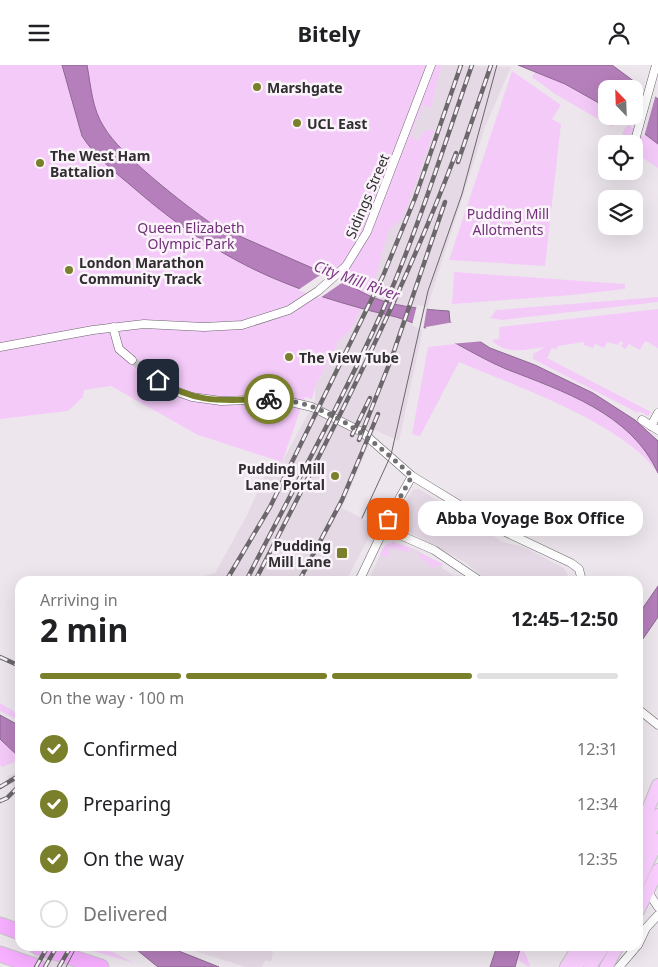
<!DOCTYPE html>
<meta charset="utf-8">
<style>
:root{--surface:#fff;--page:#f6f6f6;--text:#202124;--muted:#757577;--line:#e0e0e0;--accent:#797f2a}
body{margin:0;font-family:"Noto Sans",sans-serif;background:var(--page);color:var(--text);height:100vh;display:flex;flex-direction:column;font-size:19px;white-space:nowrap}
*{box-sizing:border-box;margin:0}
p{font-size:16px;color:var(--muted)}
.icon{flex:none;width:28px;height:28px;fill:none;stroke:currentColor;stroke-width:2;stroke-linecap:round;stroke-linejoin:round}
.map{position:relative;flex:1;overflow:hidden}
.panel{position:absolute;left:15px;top:511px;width:628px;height:375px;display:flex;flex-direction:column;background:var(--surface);border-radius:15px;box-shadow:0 5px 20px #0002}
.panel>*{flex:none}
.needle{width:32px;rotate:337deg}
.tools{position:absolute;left:598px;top:15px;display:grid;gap:10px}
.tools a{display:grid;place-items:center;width:45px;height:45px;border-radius:10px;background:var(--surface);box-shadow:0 5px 20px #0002;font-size:25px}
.pin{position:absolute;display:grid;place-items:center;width:42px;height:42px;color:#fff;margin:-21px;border-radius:10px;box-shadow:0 2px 8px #0006}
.courier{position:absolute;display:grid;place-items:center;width:50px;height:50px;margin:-25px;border:4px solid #797f2a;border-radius:50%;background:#fff;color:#222;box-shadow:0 1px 6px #0007}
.bubble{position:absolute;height:35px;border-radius:15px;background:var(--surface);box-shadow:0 5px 20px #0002;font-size:16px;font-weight:700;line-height:35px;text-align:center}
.headline em{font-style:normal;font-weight:700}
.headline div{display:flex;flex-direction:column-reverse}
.headline{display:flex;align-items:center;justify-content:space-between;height:85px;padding:0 25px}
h1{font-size:32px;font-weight:700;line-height:38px}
.bar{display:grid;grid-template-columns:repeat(4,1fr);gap:8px 5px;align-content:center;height:60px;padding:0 25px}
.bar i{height:6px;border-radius:4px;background:var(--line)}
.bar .active{background:var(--accent)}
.bar p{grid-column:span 4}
ol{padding:0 25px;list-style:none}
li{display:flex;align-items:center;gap:15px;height:55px}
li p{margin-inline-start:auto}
li .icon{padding:5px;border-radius:50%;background:var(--accent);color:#fff;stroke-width:4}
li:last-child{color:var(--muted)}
li i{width:28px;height:28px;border:2px solid var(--line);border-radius:50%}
header{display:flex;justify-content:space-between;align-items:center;height:65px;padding:0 25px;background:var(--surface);font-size:22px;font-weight:700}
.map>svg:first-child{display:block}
</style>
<header><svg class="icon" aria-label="menu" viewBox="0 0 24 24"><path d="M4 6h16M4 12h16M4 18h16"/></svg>Bitely<svg class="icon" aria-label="person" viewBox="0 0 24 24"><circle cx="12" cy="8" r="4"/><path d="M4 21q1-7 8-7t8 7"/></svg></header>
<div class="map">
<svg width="658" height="902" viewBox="0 0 658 902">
<rect width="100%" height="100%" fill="#ede7ed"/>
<!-- built -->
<g fill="#e5d9e6">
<path d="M442,0L511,2L485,62L428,240L399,376L375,365L342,443L375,460L349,510L341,516H201L204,511L215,508L247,450L269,401L282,397L315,336V322L340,274L350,266L368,227L413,73L411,70L423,40L431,43Z"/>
<path d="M419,424L503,477L524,482L564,503L571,516H487L466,498L402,463L398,453L399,447L413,425Z"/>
<path d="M393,477L414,484L443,499L442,503L454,511L459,510L468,516H368L383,483Z"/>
<path d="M20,706V732L7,711Z"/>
<path d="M39,881H82L72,902H27Z"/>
<path d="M179,881H274L271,897L265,895L262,902H245Z"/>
</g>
<!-- green -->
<g fill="#f4caf9">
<path d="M0,0H442L431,43L423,40L411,70L417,76L426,65H434L403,153L389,165L374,216L350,266L340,274L315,322L312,334L305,332L282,397L198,370L111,321L84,325L83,332L68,346L0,354Z"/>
<path d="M512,6L561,40L552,54L561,59L545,201L449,195Z"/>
<path d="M535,7L565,19L606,42V51H619L612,62L555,29L532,12Z"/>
<path d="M631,58L658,79V103L634,87V79L619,77L625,63Z"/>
<path d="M454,207L625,219V224L572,230L452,239Z"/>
<path d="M658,232V237L502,255L490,253L496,245Z"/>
<path d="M658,244V283L645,276L640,285L629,279L625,284L621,281L623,278L620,276L618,280L607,277L604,283L595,279L593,283L584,280V277L558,281L556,285L552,283L547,293L651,347L648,351L639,346L638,348L533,294V289L545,282C527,284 505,291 492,275L499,274V262Z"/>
<path d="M455,279C472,287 489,297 507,304C562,326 632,349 658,408C623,358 515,321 459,297L420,371L412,369L428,282Z"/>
<path d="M393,477L414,484L407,487L390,483L388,493L380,490L385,480Z"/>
<path d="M420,488L443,499L432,503L419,492Z"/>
<path d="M0,638L20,650V656L0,646Z"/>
<path d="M0,674L20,693V695L2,702L0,700Z"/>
<path d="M88,881H97V884L113,887L134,898L86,884Z"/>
<path d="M522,881L530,900L529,902L518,895Z"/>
</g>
<!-- water -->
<g fill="#b57fbb" stroke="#8d6791">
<path d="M62,0H87C91,21 92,44 104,62C120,90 185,140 212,159L351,220C377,240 417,244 449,246L450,257L490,283L535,300L593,328L635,355L658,376V408C631,348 562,326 506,304C473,290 442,268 408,256C393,250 376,248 360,243C335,236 309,228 285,218C229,196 180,163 135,124C115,107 96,93 82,71Z"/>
<path d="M518,0H612L658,34V79L621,51H634V24H606V42L565,19Z"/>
<path d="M658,521V552L638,581V550Z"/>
<path d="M0,650L20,661V693L0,674Z"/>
<path d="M132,881H166L219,902H158Z"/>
<path d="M497,881H521L515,902H490Z"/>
</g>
<!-- pier -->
<g fill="#ede7ed">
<path d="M643,19L656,29L644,72L630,61Z"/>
<path d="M326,206L346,215L320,233L298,225Z"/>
<path d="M417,240L427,242L423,266L412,260Z"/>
<path d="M454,257L483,275L485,276L450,279L425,267L426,262Z"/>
</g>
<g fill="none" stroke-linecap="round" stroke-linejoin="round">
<!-- street-tunnel -->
<path stroke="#c7c2c7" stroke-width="8" stroke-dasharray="8 4" stroke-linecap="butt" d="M132,295L158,315"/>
<!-- street casing -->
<g stroke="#69646a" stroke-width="9">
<g id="street">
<path d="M634,79L656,0"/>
<path d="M113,262L119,284L132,295"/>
<path d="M0,282L93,265L144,259L204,262L242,260L289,245L318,226L346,201L367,167L431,0"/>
<path d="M158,315L178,327L192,332L221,336L278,334L312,342L362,367L412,411L499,464L571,498L579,504L582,516"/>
<path d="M642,355L658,365"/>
<path d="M651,361L658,348"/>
<path d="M384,463L434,485L480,516"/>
<path d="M359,516L393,445L412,411"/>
<path d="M638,644L658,660"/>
<path d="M648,827L658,842"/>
<path d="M638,880L646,863L658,850"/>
<path d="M619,902L637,881"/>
</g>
</g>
<!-- primary casing -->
<g stroke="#c5c4c5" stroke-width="14">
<g id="primary">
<path d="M638,769L658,720"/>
<path d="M638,795L658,750"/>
<path d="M638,818L658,775"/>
<path d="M638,846L658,805"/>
<path d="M566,902L579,881"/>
<path d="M576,902L590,881"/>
<path d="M590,902L604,881"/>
<path d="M606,902L618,881"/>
</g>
</g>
<!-- highway casing -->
<g stroke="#c5c4c5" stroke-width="17">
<g id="highway">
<path d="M0,860L20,867"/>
<path d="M36,881L101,902"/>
<path d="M0,889L38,902"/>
</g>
</g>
<!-- street -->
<use href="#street" stroke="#fff" stroke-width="8"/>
<!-- primary -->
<use href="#primary" stroke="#facfff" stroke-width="12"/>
<!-- highway -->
<use href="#highway" stroke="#f7afff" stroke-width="15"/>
<!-- tram -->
<g stroke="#6b676b" stroke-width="1">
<path d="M362,453L391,390L428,226L462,129L497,0"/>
<path d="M66,902L77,881"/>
</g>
<!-- rail casing -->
<g stroke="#6b676b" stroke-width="4.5">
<g id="rail">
<path d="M458,97L491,0"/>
<path d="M352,370L370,333"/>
<path d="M359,375L392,292L445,137"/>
<path d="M226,516L270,442L383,211L415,133L461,0"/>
<path d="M246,516C291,428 340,340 381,249C417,168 443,83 472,0"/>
<path d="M255,516C328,375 400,237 456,88"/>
<path d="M299,516L342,435L378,349"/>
<path d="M0,592L20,601"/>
<path d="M0,722L20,710"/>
<path d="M0,736L7,733L20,720"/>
<path d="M36,902L48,881"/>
<path d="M45,902L57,881"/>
<path d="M59,902L71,881"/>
</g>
</g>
<!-- rail -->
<use href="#rail" stroke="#faf4fa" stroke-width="2.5" stroke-dasharray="8" stroke-linecap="butt"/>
</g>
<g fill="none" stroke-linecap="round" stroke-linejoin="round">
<!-- done -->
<path stroke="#726f72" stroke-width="5" stroke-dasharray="0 9" d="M269,334C326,334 373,375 412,411L388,454"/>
<!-- route -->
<path stroke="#797f2a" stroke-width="6" d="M158,315C199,340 223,335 269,334"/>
</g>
<!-- markers -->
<g fill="#797f2a" stroke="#faf4fa" stroke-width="2">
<circle cx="257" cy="22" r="5"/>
<circle cx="297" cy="58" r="5"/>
<circle cx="40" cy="98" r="5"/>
<circle cx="69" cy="205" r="5"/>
<circle cx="289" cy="292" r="5"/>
<circle cx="335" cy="411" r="5"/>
<rect x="336" y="482" width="12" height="12" rx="2.5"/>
</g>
<g text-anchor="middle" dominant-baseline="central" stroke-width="5" stroke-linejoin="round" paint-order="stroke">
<!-- poi labels -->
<g font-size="14" font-weight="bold" fill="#302e30" stroke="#faf4fa" text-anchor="start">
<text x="267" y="22">Marshgate</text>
<text x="307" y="58">UCL East</text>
<text x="50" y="90">The West Ham<tspan x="50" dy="16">Battalion</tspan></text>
<text x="79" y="197">London Marathon<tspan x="79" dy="16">Community Track</tspan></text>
<text x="299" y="292">The View Tube</text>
<text x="325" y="403" text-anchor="end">Pudding Mill<tspan x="325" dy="16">Lane Portal</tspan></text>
<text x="331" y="480" text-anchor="end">Pudding<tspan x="331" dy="16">Mill Lane</tspan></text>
</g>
<!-- street labels -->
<g font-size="14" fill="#302e30" stroke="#faf4fa">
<text transform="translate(367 131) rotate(-67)">Sidings Street</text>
</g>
<!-- park labels -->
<g font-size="14" fill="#712f79" stroke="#faf4fa">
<text x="508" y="148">Pudding Mill<tspan x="508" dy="16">Allotments</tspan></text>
<text x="191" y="162">Queen Elizabeth<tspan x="191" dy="16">Olympic Park</tspan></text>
</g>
<!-- water labels -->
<g font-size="15" font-style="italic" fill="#7a3882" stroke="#faf4fa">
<text transform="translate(357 215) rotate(20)">City Mill River</text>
</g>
</g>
</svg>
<div class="tools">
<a><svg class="needle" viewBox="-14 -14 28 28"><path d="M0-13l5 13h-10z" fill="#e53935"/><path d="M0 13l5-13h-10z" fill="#757577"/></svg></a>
<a><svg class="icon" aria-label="locate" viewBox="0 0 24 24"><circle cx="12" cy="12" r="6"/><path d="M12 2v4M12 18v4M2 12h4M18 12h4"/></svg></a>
<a><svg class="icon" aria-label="layers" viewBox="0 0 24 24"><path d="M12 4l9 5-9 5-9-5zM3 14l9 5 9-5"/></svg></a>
</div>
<div class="pin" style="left:388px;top:454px;background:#ea580c"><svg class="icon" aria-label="bag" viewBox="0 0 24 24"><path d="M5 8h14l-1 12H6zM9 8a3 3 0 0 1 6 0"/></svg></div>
<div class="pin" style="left:158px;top:315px;background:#1f2937"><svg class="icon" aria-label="home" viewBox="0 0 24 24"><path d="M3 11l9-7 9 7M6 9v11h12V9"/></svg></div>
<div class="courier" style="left:269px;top:334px"><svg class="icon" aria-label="bike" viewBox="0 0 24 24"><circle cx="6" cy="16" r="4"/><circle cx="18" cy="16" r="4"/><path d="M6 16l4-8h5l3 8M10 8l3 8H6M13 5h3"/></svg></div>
<div class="bubble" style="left:418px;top:436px;width:225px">Abba Voyage Box Office</div>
<section class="panel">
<div class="headline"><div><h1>2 min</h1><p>Arriving in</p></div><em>12:45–12:50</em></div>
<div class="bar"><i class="active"></i><i class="active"></i><i class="active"></i><i></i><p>On the way · 100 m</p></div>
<ol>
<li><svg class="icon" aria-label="check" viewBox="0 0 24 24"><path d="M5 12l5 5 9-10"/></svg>Confirmed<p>12:31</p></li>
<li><svg class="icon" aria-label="check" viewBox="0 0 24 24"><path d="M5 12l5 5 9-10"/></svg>Preparing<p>12:34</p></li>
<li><svg class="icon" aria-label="check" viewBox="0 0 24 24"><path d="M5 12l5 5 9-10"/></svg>On the way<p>12:35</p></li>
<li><i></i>Delivered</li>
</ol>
</section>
</div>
